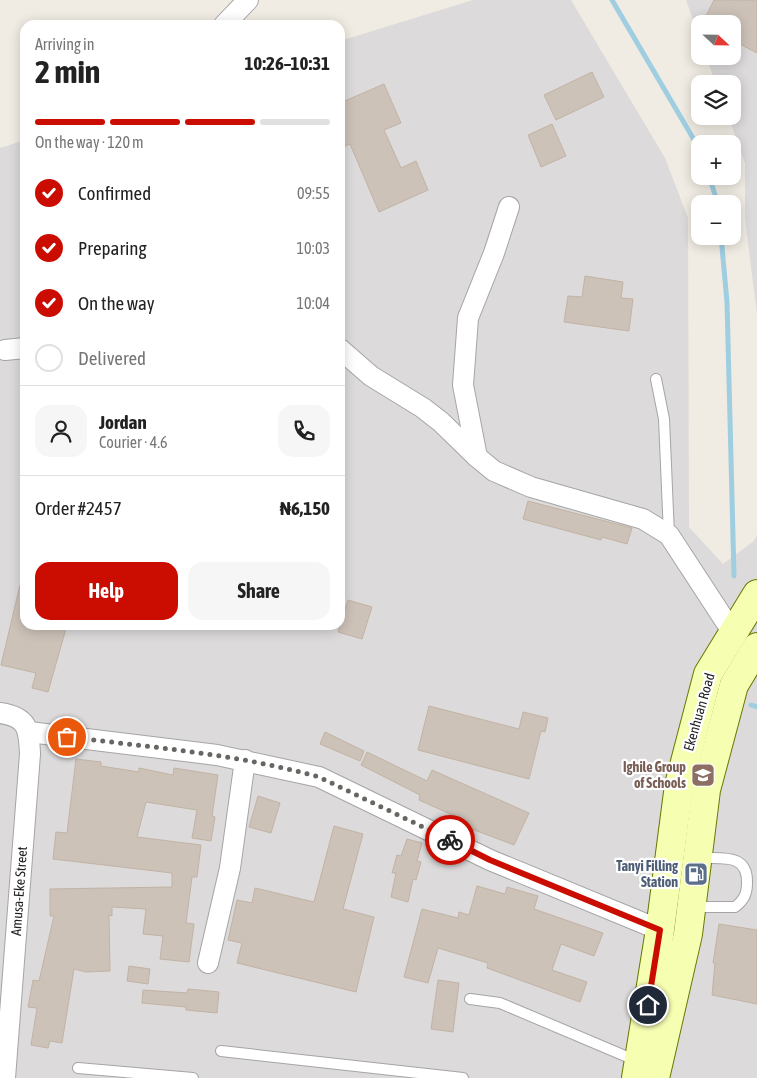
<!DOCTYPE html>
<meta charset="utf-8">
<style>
:root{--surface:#fff;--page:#f6f6f6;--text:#222;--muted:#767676;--line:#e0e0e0;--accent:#cb0c00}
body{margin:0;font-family:"Asap Condensed",sans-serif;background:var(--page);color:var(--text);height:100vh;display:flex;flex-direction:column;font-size:19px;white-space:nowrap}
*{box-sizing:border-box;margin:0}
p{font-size:16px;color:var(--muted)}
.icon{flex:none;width:28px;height:28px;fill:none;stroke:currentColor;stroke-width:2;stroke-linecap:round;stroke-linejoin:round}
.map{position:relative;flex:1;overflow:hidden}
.sheet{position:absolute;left:20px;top:20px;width:325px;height:610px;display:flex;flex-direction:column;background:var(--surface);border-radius:15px;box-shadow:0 2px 12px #0003}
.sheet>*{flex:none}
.needle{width:32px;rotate:112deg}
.tools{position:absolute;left:691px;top:15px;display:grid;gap:10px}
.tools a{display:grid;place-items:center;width:50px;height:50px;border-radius:10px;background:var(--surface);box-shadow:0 2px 12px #0003;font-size:25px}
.pin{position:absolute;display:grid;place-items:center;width:42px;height:42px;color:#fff;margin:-21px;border:2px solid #fff;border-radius:50%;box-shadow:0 1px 5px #0007}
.courier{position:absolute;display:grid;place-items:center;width:50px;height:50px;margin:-25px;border:4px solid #cb0c00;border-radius:50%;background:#fff;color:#222;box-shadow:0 1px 6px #0007}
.headline em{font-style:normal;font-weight:700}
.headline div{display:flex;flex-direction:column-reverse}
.headline{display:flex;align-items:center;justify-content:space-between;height:85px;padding:0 15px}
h1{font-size:32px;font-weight:700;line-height:38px}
.bar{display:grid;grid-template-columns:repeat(4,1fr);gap:8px 5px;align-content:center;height:60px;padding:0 15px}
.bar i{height:6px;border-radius:4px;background:var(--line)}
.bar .current{background:var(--accent)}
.bar p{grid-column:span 4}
.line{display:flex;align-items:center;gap:12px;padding:0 15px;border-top:1px solid var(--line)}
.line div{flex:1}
.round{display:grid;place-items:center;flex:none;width:52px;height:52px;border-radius:15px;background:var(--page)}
ol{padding:0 15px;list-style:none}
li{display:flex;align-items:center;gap:15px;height:55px}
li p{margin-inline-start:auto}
li .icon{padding:5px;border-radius:50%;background:var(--accent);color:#fff;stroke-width:4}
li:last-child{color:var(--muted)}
li i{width:28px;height:28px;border:2px solid var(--line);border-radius:50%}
.cta{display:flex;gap:10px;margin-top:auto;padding:10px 15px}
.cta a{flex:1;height:58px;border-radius:15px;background:var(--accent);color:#fff;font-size:20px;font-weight:700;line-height:58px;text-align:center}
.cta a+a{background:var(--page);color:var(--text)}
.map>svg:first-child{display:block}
</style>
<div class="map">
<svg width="757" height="1078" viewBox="0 0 757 1078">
<rect width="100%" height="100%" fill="#f0ece3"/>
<!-- residential -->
<g fill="#dcdada">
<path d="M473,0H571L665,158L688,218L689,527L723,564L754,541L757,535V1078H0V148L25,140V625H340V41Z"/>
<path d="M686,0H757V314L745,219V163L728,116H732V84H716L706,56H732V24H700V39Z"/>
</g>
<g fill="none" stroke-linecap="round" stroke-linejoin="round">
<!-- stream -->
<g stroke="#9fcee1" stroke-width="5">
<path d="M612,0L700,150"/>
<path d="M709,176L718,204"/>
<path d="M721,236L727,302L734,576"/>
<path d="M751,705L757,707"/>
</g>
</g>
<!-- building -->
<g fill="#ccc2b8" stroke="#c2b3a4">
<path d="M714,0H757V53L732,40V24H702Z"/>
<path d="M592,72L604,97L556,120L544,95Z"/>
<path d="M384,84L401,123L384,130L401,168L416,161L428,190L379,212L350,144L340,148V103Z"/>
<path d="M552,124L566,156L541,167L528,135Z"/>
<path d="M585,276L623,282L621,298L633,299L629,331L564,322L568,296L582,297Z"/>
<path d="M528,501L632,528L627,544L602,537L601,540L523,519Z"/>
<path d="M20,585L25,586V625H67L48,692L32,688L36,673L1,665Z"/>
<path d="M348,600L372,607L362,639L338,632Z"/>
<path d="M429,706L519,729L523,712L548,718L545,732L541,731L529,779L418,750Z"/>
<path d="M325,732L364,751L360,761L320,744Z"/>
<path d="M367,752L427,781L432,770L529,813L514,845L469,828L470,823L419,800L420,795L361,765Z"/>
<path d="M76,759L101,762V766L139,772V768L173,775L174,768L218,775L212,816L215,817L211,841L192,838L197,810L146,802L137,837L201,845L197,877H192L186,923L194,924L189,962L160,959L163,936L143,934L146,909L112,907V916L109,915L110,971L86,972L74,969L62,1043L50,1041L48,1048L31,1045L37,1008L28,1007L33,980L39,981L54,916H50V889L172,887V873L53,859L56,832L67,833Z"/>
<path d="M258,796L280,803L271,833L249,827Z"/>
<path d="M334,826L363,834L343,909L374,917L356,992L237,963L242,943L228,940L237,900L252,903L255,888L314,902Z"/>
<path d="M407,839L422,843L417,861L421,862L416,880L413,879L408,902L391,897L396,873H392L397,855L401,856Z"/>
<path d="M477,886L505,894L507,887L538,896L534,909L603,933L594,956L561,944L552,970L587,982L580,1002L487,968L488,963L438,948L428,983L404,977L422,909L458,918L459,912L469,915Z"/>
<path d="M719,924L757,930V1004L712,995L715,963H713Z"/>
<path d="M129,966L150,969L148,984L127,981Z"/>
<path d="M438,980L459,983L453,1032L431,1029Z"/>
<path d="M188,989L219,992L217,1013L186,1010V1007L142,1003L143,990L187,993Z"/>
</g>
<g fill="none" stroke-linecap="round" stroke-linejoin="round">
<!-- service casing -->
<g stroke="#a5a5a5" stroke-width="12">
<g id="service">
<path d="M656,379L664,419L669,535"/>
<path d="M692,907H735C744,900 747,894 747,883C748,853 722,859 700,858"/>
<path d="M470,999L500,1003L637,1061"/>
<path d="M221,1051L463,1078"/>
<path d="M78,1068L193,1078"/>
</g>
</g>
<!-- minor casing -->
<g stroke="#a5a5a5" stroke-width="22">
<g id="minor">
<path d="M224,25L248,0"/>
<path d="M340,349L371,376L423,408L441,422L477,457L494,471L531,487L643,519L669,535L733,633"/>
<path d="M5,350L25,348"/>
<path d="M477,457L463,385L468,318L494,253L509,207"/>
<path d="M0,713C28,717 29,729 30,754L5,1078"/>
<path d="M29,732L217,755L319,777L490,860L660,930"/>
<path d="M208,963L230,868L245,760"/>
</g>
</g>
<!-- secondary casing -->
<g stroke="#657900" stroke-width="30">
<g id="secondary">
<path d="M636,1078L660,930L679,785L708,674L757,594"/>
<path d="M655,1078L688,934L706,790L734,685L757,647"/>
</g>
</g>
<!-- service -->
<use href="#service" stroke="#fff" stroke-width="10"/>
<!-- minor -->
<use href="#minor" stroke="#fff" stroke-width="20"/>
<!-- secondary -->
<use href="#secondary" stroke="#f6feb2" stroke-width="28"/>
</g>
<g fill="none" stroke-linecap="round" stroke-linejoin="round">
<!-- done -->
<path stroke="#686663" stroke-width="5" stroke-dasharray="0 9" d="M67,737C151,747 237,754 319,777L450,840"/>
<!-- route -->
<path stroke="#cb0c00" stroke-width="6" d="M450,840L490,860L660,930L648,1005"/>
</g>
<!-- icons -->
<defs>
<g id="school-square" transform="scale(1.25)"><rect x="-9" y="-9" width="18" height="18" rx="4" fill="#8d6e63" stroke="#fff"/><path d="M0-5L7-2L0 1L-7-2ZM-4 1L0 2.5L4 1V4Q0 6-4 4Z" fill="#fff"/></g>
<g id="fuel-square" transform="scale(1.25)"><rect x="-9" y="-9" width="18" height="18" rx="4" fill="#5c6f8a" stroke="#fff"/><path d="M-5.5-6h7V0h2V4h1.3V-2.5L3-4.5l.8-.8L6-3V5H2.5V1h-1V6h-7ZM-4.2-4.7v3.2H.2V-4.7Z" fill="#fff"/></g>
</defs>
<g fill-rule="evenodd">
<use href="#school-square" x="703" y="775"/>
<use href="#fuel-square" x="696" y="874"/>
</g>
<g text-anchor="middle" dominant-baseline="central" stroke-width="4.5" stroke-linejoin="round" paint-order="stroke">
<!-- street labels -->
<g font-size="14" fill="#1e1e1e" stroke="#fff">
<text transform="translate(699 712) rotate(-74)">Ekenhuan Road</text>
<text transform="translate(19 891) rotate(-86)">Amusa-Eke Street</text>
</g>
<!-- education labels -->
<g font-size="14" font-weight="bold" fill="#785e54" stroke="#fff" text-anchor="end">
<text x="686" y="767">Ighile Group<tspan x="686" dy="16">of Schools</tspan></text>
</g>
<!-- service labels -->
<g font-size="14" font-weight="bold" fill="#4e5e75" stroke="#fff" text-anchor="end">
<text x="678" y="866">Tanyi Filling<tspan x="678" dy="16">Station</tspan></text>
</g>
</g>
</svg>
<div class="tools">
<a><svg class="needle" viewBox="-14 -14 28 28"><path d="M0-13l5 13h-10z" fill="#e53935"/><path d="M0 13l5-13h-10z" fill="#767676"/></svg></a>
<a><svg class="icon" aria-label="layers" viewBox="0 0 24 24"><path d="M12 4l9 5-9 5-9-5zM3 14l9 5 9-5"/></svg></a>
<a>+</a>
<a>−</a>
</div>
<div class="pin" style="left:67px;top:737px;background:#ea580c"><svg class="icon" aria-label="bag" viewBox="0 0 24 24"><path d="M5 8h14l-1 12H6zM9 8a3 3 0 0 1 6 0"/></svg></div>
<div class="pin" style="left:648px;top:1005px;background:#1f2937"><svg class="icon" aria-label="home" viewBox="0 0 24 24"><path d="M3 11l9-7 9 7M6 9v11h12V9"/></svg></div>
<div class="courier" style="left:450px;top:840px"><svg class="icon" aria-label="bike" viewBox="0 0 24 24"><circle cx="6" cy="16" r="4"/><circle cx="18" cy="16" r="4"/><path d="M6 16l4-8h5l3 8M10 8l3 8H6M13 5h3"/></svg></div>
<section class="sheet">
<div class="headline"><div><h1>2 min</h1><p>Arriving in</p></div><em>10:26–10:31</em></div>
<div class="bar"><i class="current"></i><i class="current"></i><i class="current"></i><i></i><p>On the way · 120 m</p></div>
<ol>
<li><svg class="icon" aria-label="check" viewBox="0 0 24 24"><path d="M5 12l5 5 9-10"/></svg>Confirmed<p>09:55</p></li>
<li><svg class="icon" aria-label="check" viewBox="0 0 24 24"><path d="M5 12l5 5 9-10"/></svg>Preparing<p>10:03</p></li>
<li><svg class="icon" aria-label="check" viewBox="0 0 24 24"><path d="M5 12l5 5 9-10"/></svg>On the way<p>10:04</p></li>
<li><i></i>Delivered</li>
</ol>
<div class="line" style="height:90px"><a class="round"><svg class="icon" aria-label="person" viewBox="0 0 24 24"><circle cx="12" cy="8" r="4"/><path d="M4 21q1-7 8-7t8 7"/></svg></a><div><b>Jordan</b><p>Courier · 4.6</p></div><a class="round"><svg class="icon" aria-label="phone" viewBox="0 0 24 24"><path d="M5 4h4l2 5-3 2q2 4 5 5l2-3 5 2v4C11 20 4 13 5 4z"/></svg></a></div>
<div class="line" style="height:65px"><div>Order #2457</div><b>₦6,150</b></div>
<div class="cta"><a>Help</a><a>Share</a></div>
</section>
</div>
